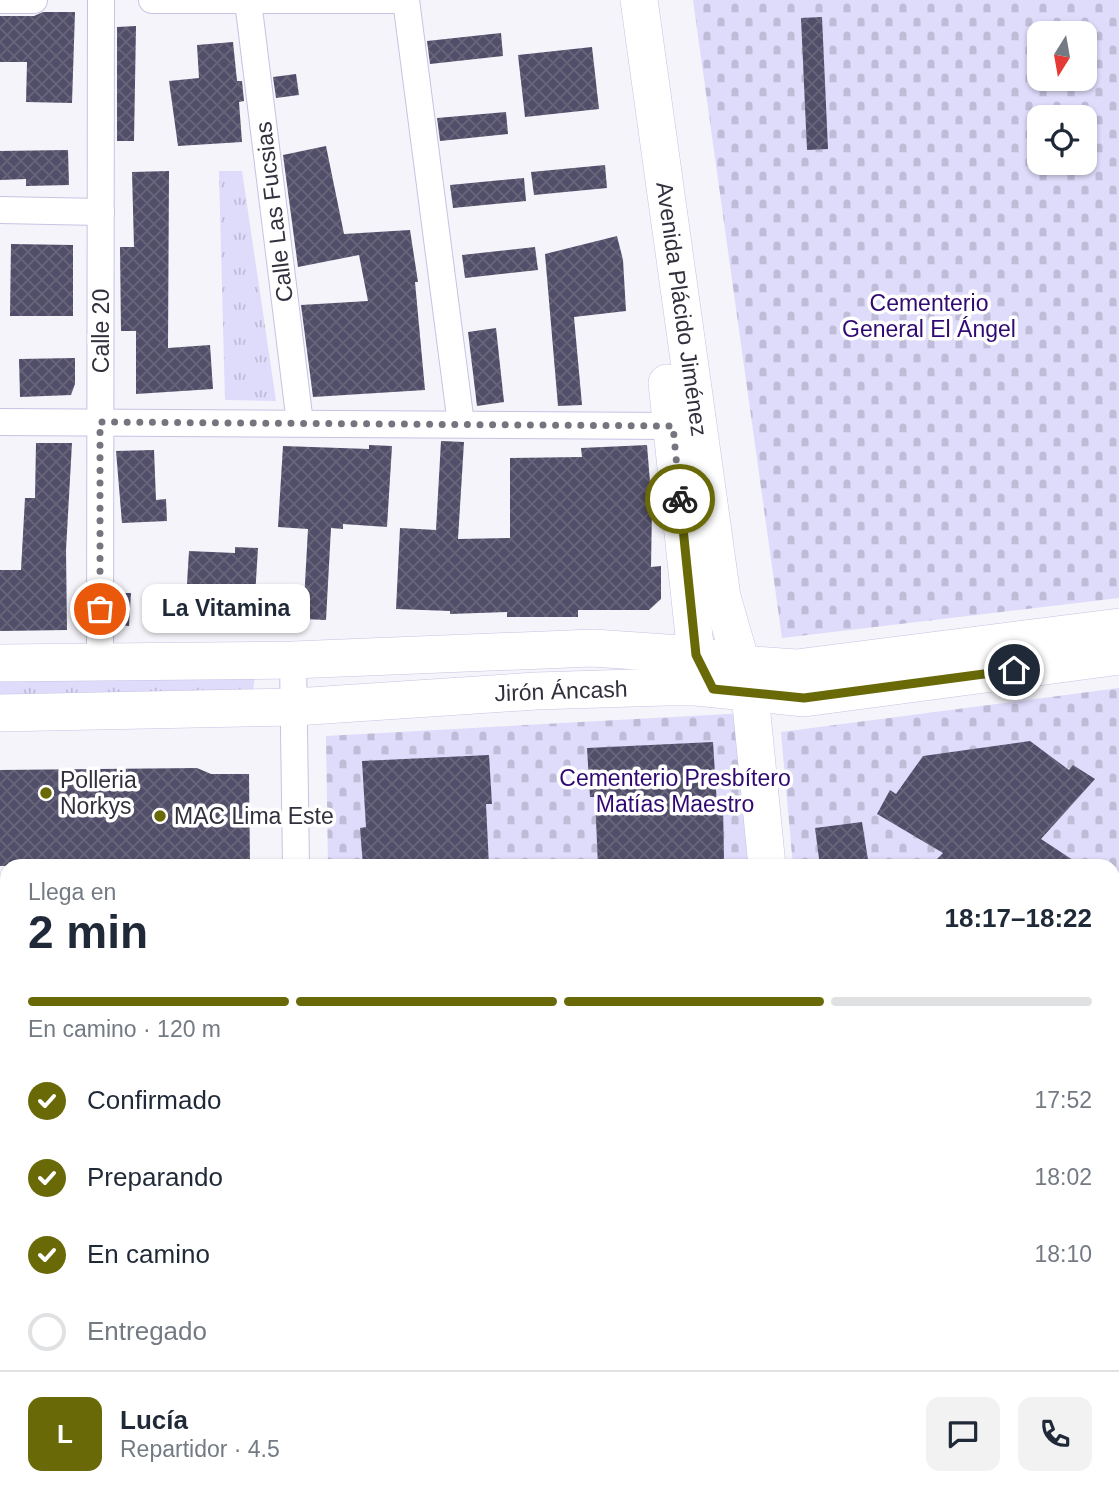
<!DOCTYPE html>
<html lang="es">
<meta charset="utf-8">
<style>
:root{--surface:#fff;--page:#f2f2f3;--text:#1f2937;--muted:#747a83;--line:#e0e1e3;--accent:#696a07}
body{margin:0;font-family:Arial,sans-serif;background:var(--page);color:var(--text);height:100vh;display:flex;flex-direction:column;font-size:26px;white-space:nowrap}
*{box-sizing:border-box;margin:0}
p{font-size:23px;color:var(--muted)}
.icon{flex:none;width:38px;height:38px;fill:none;stroke:currentColor;stroke-width:2;stroke-linecap:round;stroke-linejoin:round}
.map{position:relative;flex:1;overflow:hidden}
.sheet{position:absolute;left:0px;top:859px;width:1120px;height:653px;display:flex;flex-direction:column;background:var(--surface);border-radius:21px 21px 0 0;box-shadow:0 2px 5px #0004}
.sheet>*{flex:none}
.needle{width:46px;rotate:191deg}
.tools{position:absolute;left:1027px;top:21px;display:grid;gap:14px}
.tools a{display:grid;place-items:center;width:70px;height:70px;border-radius:14px;background:var(--surface);box-shadow:0 2px 5px #0004;font-size:35px}
.pin{position:absolute;display:grid;place-items:center;width:60px;height:60px;color:#fff;margin:-30px;border:4px solid #fff;border-radius:50%;box-shadow:0 2px 7px #0007}
.courier{position:absolute;display:grid;place-items:center;width:70px;height:70px;margin:-35px;border:5px solid #696a07;border-radius:50%;background:#fff;color:#222;box-shadow:0 2px 9px #0007}
.bubble{position:absolute;height:49px;border-radius:14px;background:var(--surface);box-shadow:0 2px 5px #0004;font-size:23px;font-weight:800;line-height:49px;text-align:center}
.overview em{font-style:normal;font-weight:800}
.overview div{display:flex;flex-direction:column-reverse}
.overview{display:flex;align-items:center;justify-content:space-between;height:119px;padding:0 28px}
h1{font-size:46px;font-weight:800;line-height:52px}
.bar{display:grid;grid-template-columns:repeat(4,1fr);gap:10px 7px;align-content:center;height:84px;padding:0 28px}
.bar i{height:9px;border-radius:5px;background:var(--line)}
.bar .selected{background:var(--accent)}
.bar p{grid-column:span 4}
.line{display:flex;align-items:center;gap:18px;padding:0 28px;border-top:2px solid var(--line)}
.line div{flex:1}
.round{display:grid;place-items:center;flex:none;width:74px;height:74px;border-radius:14px;background:var(--page)}
ol{padding:0 28px;list-style:none}
li{display:flex;align-items:center;gap:21px;height:77px}
li p{margin-inline-start:auto}
li .icon{padding:7px;border-radius:50%;background:var(--accent);color:#fff;stroke-width:4}
li:last-child{color:var(--muted)}
li i{width:38px;height:38px;border:4px solid var(--line);border-radius:50%}
.map>svg:first-child{display:block}
</style>
<div class="map">
<svg width="1119" height="1511" viewBox="0 0 1119 1511">
<defs>
<pattern id="grass-tufts" width="24" height="20" patternUnits="userSpaceOnUse" patternTransform="scale(1.75)"><rect width="24" height="20" fill="#dedbfb"/><path d="M3 7l-1-3M5 7V3M7 7l1-3M15 17l-1-3M17 17v-4M19 17l1-3" fill="none" stroke="#bfbcd8"/></pattern>
<pattern id="cemetery-stones" width="16" height="16" patternUnits="userSpaceOnUse" patternTransform="scale(1.75)"><rect width="16" height="16" fill="#dedbfb"/><path d="M2 7V4a2 2 0 0 1 4 0v3zM10 15v-3a2 2 0 0 1 4 0v3z" fill="#bfbcd8"/></pattern>
<pattern id="building-cross-hatch" width="8" height="8" patternUnits="userSpaceOnUse" patternTransform="scale(1.75)"><rect width="8" height="8" fill="#514e69"/><path d="M0 0l8 8M0 8l8-8" fill="none" stroke="#68657b"/></pattern>
</defs>
<rect width="100%" height="100%" fill="#f4f4fa"/>
<!-- grass -->
<g fill="url(#grass-tufts)">
<path d="M219,171H242L276,401L225,400Z"/>
<path d="M0,673L255,675L252,698L0,695Z"/>
<rect x="0" y="1318" width="7" height="82"/>
</g>
<!-- cemetery -->
<g fill="url(#cemetery-stones)" fill-rule="evenodd">
<path d="M693,0H1119V598L782,638ZM1040,33H1085V79H1040ZM1040,117H1085V163H1040Z"/>
<path d="M1119,688V1511H849L848,1505H1113V866H793L781,732Z"/>
<path d="M746,713L757,866H328L326,736Z"/>
<rect x="342" y="1505" width="460" height="6"/>
</g>
<!-- building -->
<g fill="url(#building-cross-hatch)">
<path d="M43,12H75L72,103L26,102L27,62H0V16H34Z"/>
<path d="M822,17L828,149L807,150L801,18Z"/>
<path d="M136,26L134,141H117V27Z"/>
<path d="M501,33L503,56L430,64L427,41Z"/>
<path d="M233,42L237,81H242L244,101L239,102L242,142L178,146L169,81L199,78L197,45Z"/>
<path d="M592,47L599,109L525,117L518,55Z"/>
<path d="M296,74L299,95L276,98L273,77Z"/>
<path d="M506,112L508,134L440,141L437,118Z"/>
<path d="M326,146L344,234L410,230L418,282H415L425,390L313,397L301,305L368,301L359,255L298,267L283,155Z"/>
<path d="M68,150L69,185L26,186V179L0,180V151Z"/>
<path d="M605,165L607,188L534,195L531,172Z"/>
<path d="M169,171L168,348L210,345L213,389L136,394V331H121L120,247H134L132,172Z"/>
<path d="M524,178L526,201L453,208L450,185Z"/>
<path d="M617,236L623,260L626,311L574,317L582,405L558,406L545,254Z"/>
<path d="M11,244L73,245V316H10Z"/>
<path d="M535,247L538,270L465,278L462,255Z"/>
<path d="M496,328L504,402L477,406L468,332Z"/>
<path d="M75,358V384L71,395L20,397L19,359Z"/>
<path d="M441,441L464,442L458,539L510,538V458L582,457L581,448L647,445L652,507L651,567L661,566V599L649,610H578V617H507V612L450,614V611L396,609L400,528L436,530Z"/>
<path d="M36,443H72L66,550L67,630L0,631V570H21L25,498H35Z"/>
<path d="M369,445L392,446L387,527L343,524V529L331,528L326,620L303,619L308,529L278,527L283,446L369,449Z"/>
<path d="M154,450L156,500L166,499L167,521L122,523L116,451Z"/>
<path d="M235,547L258,548L253,629L207,626V633L184,632L189,551L235,553Z"/>
<path d="M116,593H131L129,626L116,625Z"/>
<path d="M1030,741L1069,770L1073,765L1095,779L1041,839L1082,866H930L943,853L877,814L890,790L896,794L923,756Z"/>
<path d="M713,742L717,805L723,804L724,859L598,866L595,797H590L587,748Z"/>
<path d="M489,755L492,804H486L489,866H363L360,828L366,827L362,761Z"/>
<path d="M197,768L211,774H249L250,866H0V770Z"/>
<path d="M862,822L869,866H820L815,828Z"/>
</g>
<g fill="none" stroke-linecap="round" stroke-linejoin="round">
<!-- street casing -->
<g stroke="#c6c3e3" stroke-width="28">
<g id="street">
<path d="M0,0H34"/>
<path d="M152,0H393"/>
<path d="M406,0L461,424"/>
<path d="M248,1L300,423"/>
<path d="M0,210L101,212"/>
<path d="M0,422L673,426"/>
<path d="M293,660L296,866"/>
<path d="M100,662L101,0"/>
<path d="M0,1041H7"/>
<path d="M305,1505L306,1511"/>
</g>
</g>
<!-- secondary casing -->
<g stroke="#c6c3e3" stroke-width="38">
<g id="secondary">
<path d="M639,0L722,597L750,694L767,866"/>
<path d="M667,383L696,655L707,677"/>
<path d="M0,663L293,660L593,648L696,655L740,664L796,668L1119,627"/>
<path d="M0,713L295,707L536,691L665,687H696L804,698L1119,656"/>
<path d="M824,1505L825,1511"/>
</g>
</g>
<!-- street -->
<use href="#street" stroke="#fff" stroke-width="26"/>
<!-- secondary -->
<use href="#secondary" stroke="#fff" stroke-width="37"/>
</g>
<g fill="none" stroke-linecap="round" stroke-linejoin="round">
<!-- done -->
<path stroke="#76757f" stroke-width="7" stroke-dasharray="0 12.6" d="M100,609V422L673,426L680,499"/>
<!-- route -->
<path stroke="#696a07" stroke-width="9" d="M680,499L696,655L713,689L804,698L1014,670"/>
</g>
<!-- markers -->
<g fill="#696a07" stroke="#fff" stroke-width="2.5">
<circle cx="46" cy="793" r="7"/>
<circle cx="160" cy="816" r="7"/>
</g>
<g text-anchor="middle" dominant-baseline="central" stroke-width="7" stroke-linejoin="round" paint-order="stroke">
<!-- street labels -->
<g font-size="23" fill="#32303d" stroke="#fff">
<text transform="translate(274 212) rotate(-97)">Calle Las Fucsias</text>
<text transform="translate(682 309) rotate(82)">Avenida Plácido Jiménez</text>
<text transform="translate(101 331) rotate(-90)">Calle 20</text>
<text transform="translate(561 691) rotate(-2)">Jirón Áncash</text>
</g>
<!-- park labels -->
<g font-size="23" fill="#310973" stroke="#fff">
<text x="929" y="303">Cementerio<tspan x="929" dy="26">General El Ángel</tspan></text>
<text x="675" y="778">Cementerio Presbítero<tspan x="675" dy="26">Matías Maestro</tspan></text>
</g>
<!-- poi labels -->
<g font-size="23" fill="#32303d" stroke="#fff" text-anchor="start">
<text x="60" y="780">Polleria<tspan x="60" dy="26">Norkys</tspan></text>
<text x="174" y="816">MAC Lima Este</text>
</g>
</g>
</svg>
<div class="tools">
<a><svg class="needle" viewBox="-14 -14 28 28"><path d="M0-13l5 13h-10z" fill="#e53935"/><path d="M0 13l5-13h-10z" fill="#747a83"/></svg></a>
<a><svg class="icon" aria-label="locate" viewBox="0 0 24 24"><circle cx="12" cy="12" r="6"/><path d="M12 2v4M12 18v4M2 12h4M18 12h4"/></svg></a>
</div>
<div class="pin" style="left:100px;top:609px;background:#ea580c"><svg class="icon" aria-label="bag" viewBox="0 0 24 24"><path d="M5 8h14l-1 12H6zM9 8a3 3 0 0 1 6 0"/></svg></div>
<div class="pin" style="left:1014px;top:670px;background:#1f2937"><svg class="icon" aria-label="home" viewBox="0 0 24 24"><path d="M3 11l9-7 9 7M6 9v11h12V9"/></svg></div>
<div class="courier" style="left:680px;top:499px"><svg class="icon" aria-label="bike" viewBox="0 0 24 24"><circle cx="6" cy="16" r="4"/><circle cx="18" cy="16" r="4"/><path d="M6 16l4-8h5l3 8M10 8l3 8H6M13 5h3"/></svg></div>
<div class="bubble" style="left:142px;top:584px;width:168px">La Vitamina</div>
<section class="sheet">
<div class="overview"><div><h1>2 min</h1><p>Llega en</p></div><em>18:17–18:22</em></div>
<div class="bar"><i class="selected"></i><i class="selected"></i><i class="selected"></i><i></i><p>En camino · 120 m</p></div>
<ol>
<li><svg class="icon" aria-label="check" viewBox="0 0 24 24"><path d="M5 12l5 5 9-10"/></svg>Confirmado<p>17:52</p></li>
<li><svg class="icon" aria-label="check" viewBox="0 0 24 24"><path d="M5 12l5 5 9-10"/></svg>Preparando<p>18:02</p></li>
<li><svg class="icon" aria-label="check" viewBox="0 0 24 24"><path d="M5 12l5 5 9-10"/></svg>En camino<p>18:10</p></li>
<li><i></i>Entregado</li>
</ol>
<div class="line" style="height:126px"><b class="round" style="background:var(--accent);color:#fff">L</b><div><b>Lucía</b><p>Repartidor · 4.5</p></div><a class="round"><svg class="icon" aria-label="chat" viewBox="0 0 24 24"><path d="M4 5h16v11H9l-5 4z"/></svg></a><a class="round"><svg class="icon" aria-label="phone" viewBox="0 0 24 24"><path d="M5 4h4l2 5-3 2q2 4 5 5l2-3 5 2v4C11 20 4 13 5 4z"/></svg></a></div>
</section>
</div>
